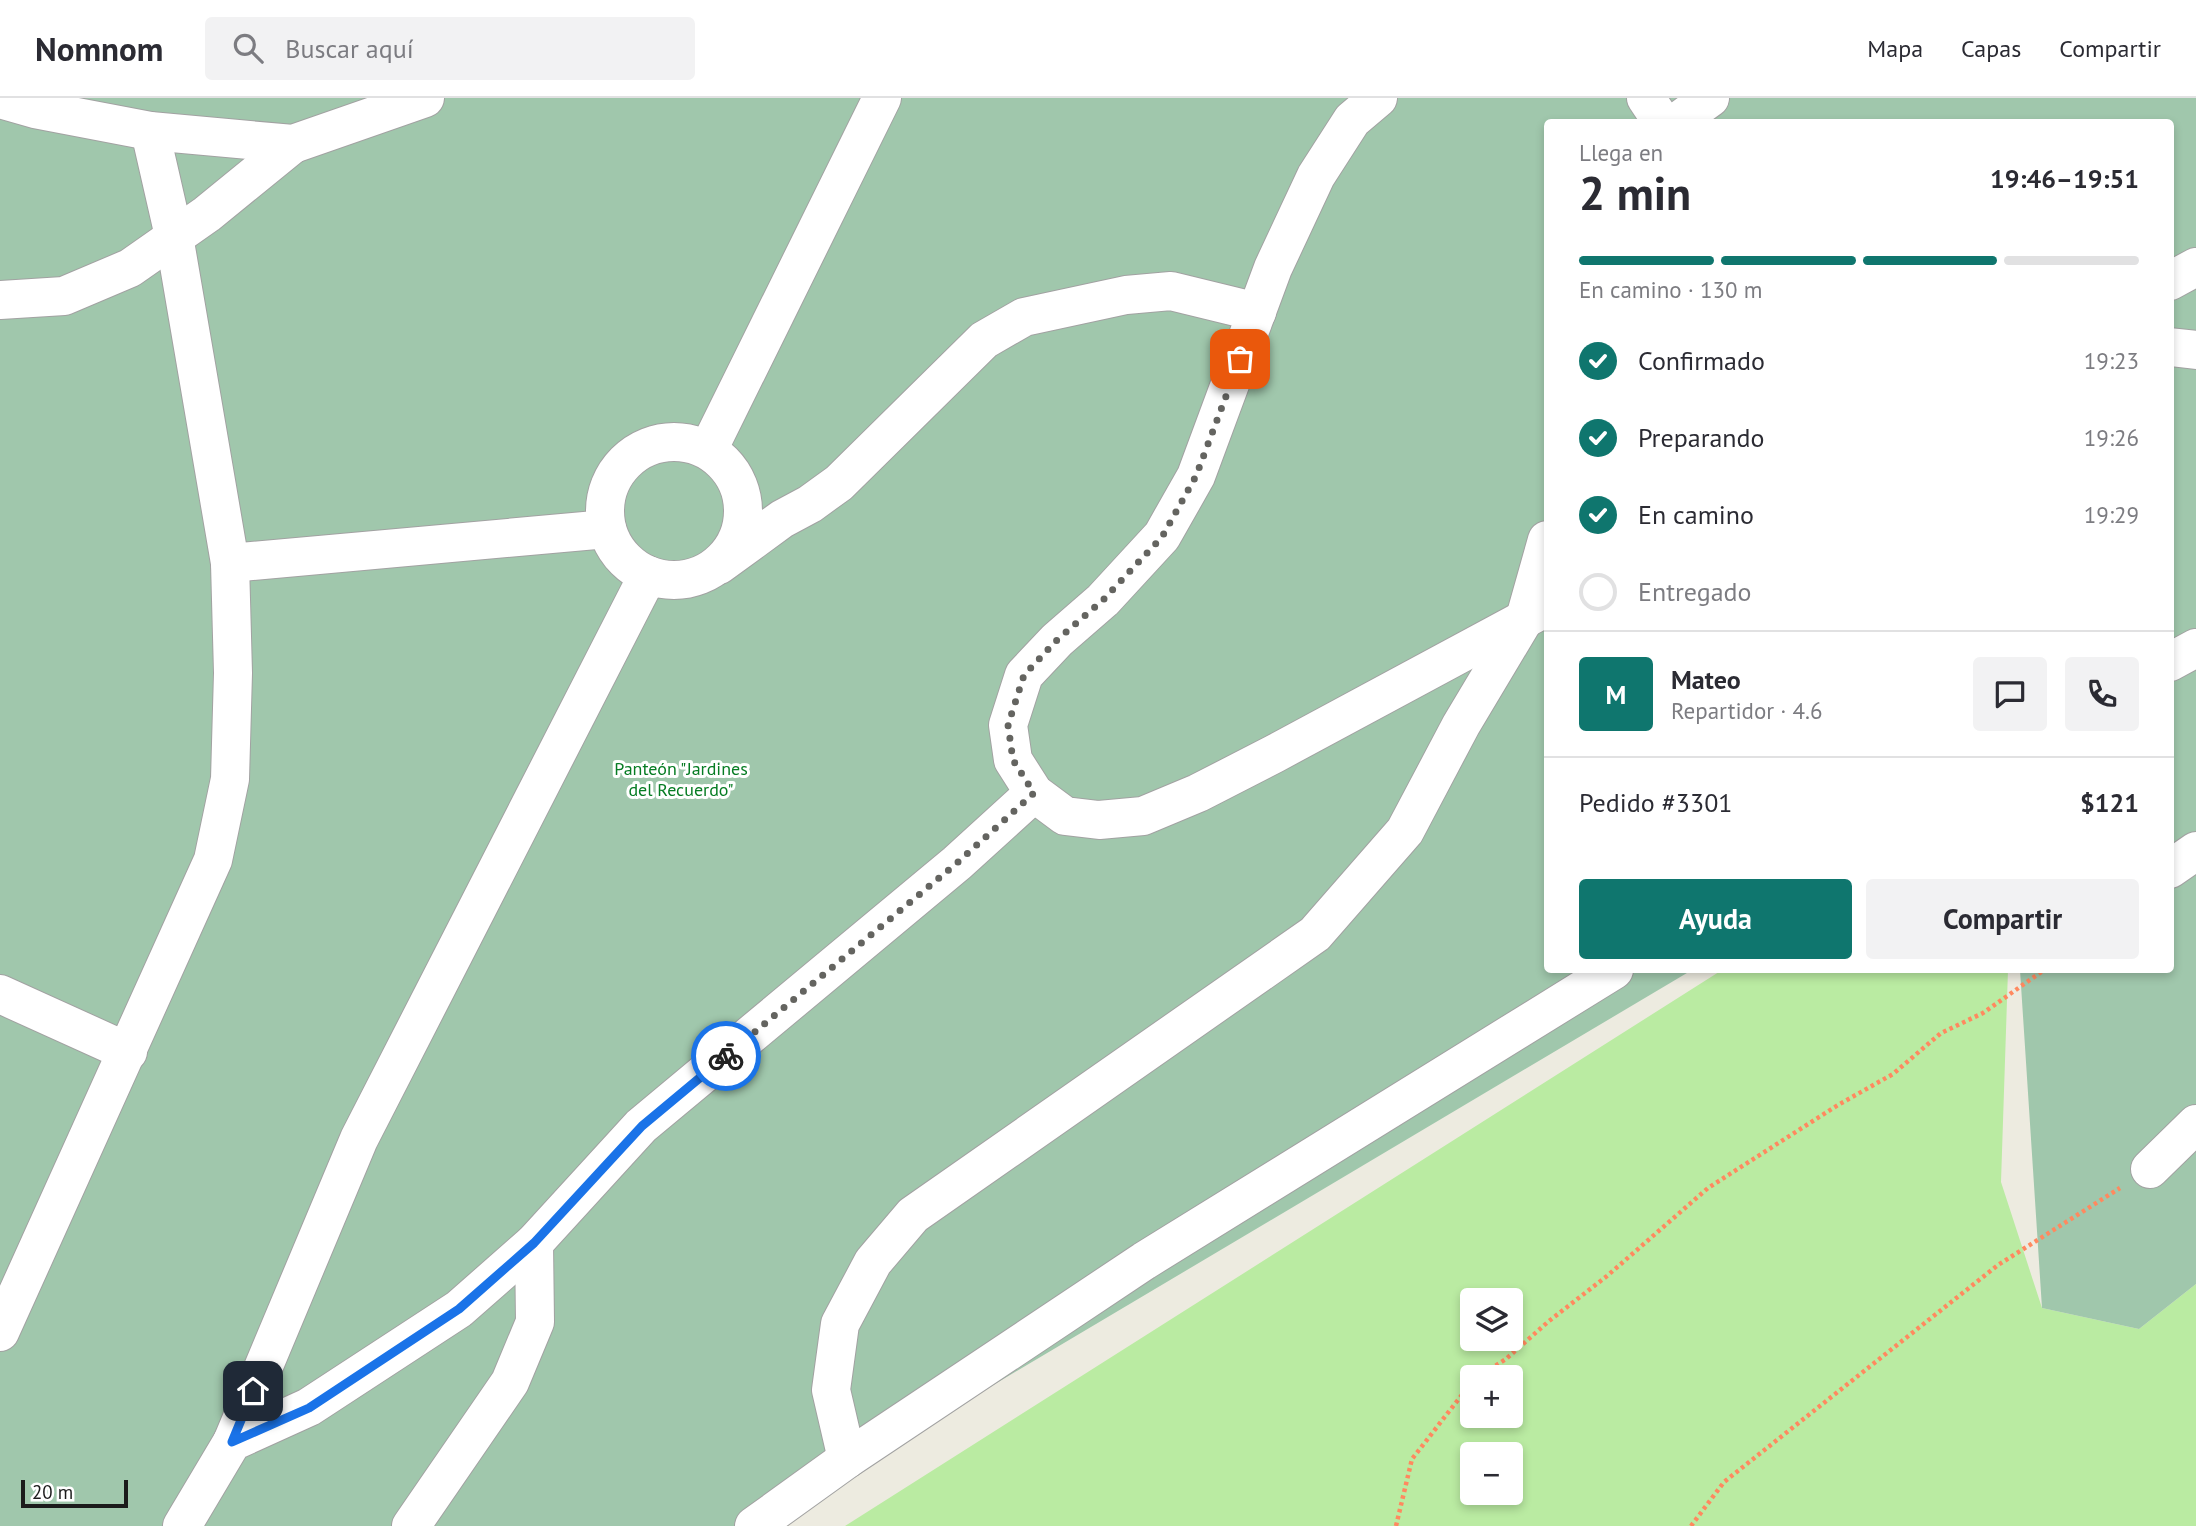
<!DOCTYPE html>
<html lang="es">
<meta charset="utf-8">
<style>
:root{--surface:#fff;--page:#f2f2f3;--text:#2b2b33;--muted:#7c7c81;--line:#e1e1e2;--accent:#0f766e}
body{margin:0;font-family:"PT Sans",sans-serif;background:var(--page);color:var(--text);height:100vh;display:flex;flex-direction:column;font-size:26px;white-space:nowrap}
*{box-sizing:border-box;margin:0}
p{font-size:23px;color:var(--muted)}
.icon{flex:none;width:38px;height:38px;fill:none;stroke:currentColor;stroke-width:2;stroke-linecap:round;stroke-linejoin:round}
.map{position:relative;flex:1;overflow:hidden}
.details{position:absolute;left:1544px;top:21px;width:630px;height:854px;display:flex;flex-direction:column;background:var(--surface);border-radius:7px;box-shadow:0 4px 10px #0003}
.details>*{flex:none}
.fabs{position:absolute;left:1460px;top:1190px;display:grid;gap:14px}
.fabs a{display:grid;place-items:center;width:63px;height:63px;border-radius:7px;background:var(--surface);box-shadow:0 4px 10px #0003;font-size:35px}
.scale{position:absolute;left:21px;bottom:18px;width:107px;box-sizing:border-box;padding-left:7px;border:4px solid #1b1b1b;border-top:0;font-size:19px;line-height:24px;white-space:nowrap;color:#1b1b1b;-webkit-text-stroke:5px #fff;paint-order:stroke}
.pin{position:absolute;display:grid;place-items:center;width:60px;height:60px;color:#fff;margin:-30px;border-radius:14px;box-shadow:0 4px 10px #0006}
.courier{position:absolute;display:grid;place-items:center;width:70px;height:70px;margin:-35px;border:5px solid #1a73e8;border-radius:50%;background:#fff;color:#222;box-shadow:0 2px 9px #0007}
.head em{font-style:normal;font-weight:800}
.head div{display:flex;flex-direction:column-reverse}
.head{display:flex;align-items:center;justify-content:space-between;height:119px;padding:0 35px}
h1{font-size:46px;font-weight:800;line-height:52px}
.bar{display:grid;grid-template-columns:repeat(4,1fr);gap:10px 7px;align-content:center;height:84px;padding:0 35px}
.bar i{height:9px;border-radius:5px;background:var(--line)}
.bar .selected{background:var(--accent)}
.bar p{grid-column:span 4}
.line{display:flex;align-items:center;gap:18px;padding:0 35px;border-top:2px solid var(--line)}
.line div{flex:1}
.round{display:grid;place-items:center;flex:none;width:74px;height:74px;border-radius:7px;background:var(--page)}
ol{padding:0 35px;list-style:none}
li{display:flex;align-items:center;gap:21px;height:77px}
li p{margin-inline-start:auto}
li .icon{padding:7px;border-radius:50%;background:var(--accent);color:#fff;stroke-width:4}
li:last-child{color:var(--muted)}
li i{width:38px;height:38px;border:4px solid var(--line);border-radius:50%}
.cta{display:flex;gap:14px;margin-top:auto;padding:14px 35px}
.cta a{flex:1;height:80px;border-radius:7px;background:var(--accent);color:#fff;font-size:28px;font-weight:800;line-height:80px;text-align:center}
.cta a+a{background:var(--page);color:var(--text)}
header{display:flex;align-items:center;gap:42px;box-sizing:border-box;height:98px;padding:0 35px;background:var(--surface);border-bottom:2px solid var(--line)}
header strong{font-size:33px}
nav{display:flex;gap:38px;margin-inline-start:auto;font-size:24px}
.search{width:490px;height:63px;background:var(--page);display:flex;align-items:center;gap:18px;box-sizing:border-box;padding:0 24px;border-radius:7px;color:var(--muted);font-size:26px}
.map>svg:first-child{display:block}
</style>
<header>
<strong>Nomnom</strong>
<div class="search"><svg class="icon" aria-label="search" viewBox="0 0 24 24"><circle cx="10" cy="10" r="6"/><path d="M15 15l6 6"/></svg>Buscar aquí</div>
<nav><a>Mapa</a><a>Capas</a><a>Compartir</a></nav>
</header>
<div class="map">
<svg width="2196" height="1428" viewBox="0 0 2196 1428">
<rect width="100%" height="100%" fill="#edebe0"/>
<!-- grass -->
<path fill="#baeba2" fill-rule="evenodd" d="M1722,872H2008L2001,1084L2042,1210L2139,1231L2196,1186V1428H845ZM1472,1202H1510V1241H1472ZM1472,1279H1510V1318H1472ZM1472,1356H1510V1395H1472Z"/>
<!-- cemetery -->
<path fill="#a0c7ac" d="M0,0H2196V1186L2139,1231L2042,1210L2020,872H2170V24H1547V872H1692L756,1428H0Z"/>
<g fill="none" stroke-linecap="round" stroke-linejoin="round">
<!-- minor casing -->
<g stroke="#a2a2a2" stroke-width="40">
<g id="minor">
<path d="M1378,0L1352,22L1316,78L1273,170L1196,378L1162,438L1103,502L1057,542L1024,577L1008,627L1013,662L1034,695L1065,718L1099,722L1143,718L1198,695L1274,656L1547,509"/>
<path d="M1646,0L1662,24"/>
<path d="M0,1L35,11L150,33L293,46L425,0"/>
<path d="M1677,24L1710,0"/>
<path d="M2170,183L2196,169"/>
<path d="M0,202L64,198L130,170L207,116L293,46"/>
<path d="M2170,249L2196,252"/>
<circle cx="674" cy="413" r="69"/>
<path d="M708,352L882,0"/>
<path d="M230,465L607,431"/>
<path d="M719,467L782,421L810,406L839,385L984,242L1024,219L1126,197L1171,193L1257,214"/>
<path d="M2170,564L2196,550"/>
<path d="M2170,771L2196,753"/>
<path d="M0,896L128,954"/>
<path d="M2150,1071L2196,1026"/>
<path d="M0,1234L213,762L230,681L233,575L230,465L174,138L150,33"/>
<path d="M232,1344L359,1041L648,477"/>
<path d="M847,1361L831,1292L840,1226L873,1164L913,1117L1315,836L1405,733L1461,627L1525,520L1547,442"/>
<path d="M182,1428L232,1344L309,1309L459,1211L534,1145L641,1028L957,765L1034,695"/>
<path d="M411,1428L510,1284L535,1224L534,1145"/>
<path d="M754,1428L847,1361L1144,1163L1614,872"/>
</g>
</g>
<!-- path -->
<g stroke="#ff895f" stroke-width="4.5" stroke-dasharray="3.5 3.5" stroke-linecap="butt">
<path d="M1478,1279L1506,1261L1549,1223L1607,1178L1708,1090L1838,1007L1893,976L1941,935L1983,915L2044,872"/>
<path d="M1396,1428L1412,1361L1472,1284"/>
<path d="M1691,1428L1724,1384L1998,1167L2120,1090"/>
</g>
<!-- minor -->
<use href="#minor" stroke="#fff" stroke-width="38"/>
</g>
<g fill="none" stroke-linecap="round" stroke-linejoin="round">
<!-- done -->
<path stroke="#646460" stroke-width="7" stroke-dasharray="0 12.6" d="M726,958L957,765L1034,695L1013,662L1008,627L1024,577L1057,542L1103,502L1162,439L1196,378L1240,261"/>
<!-- route -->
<path stroke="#1a73e8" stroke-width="9" d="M253,1293L232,1344L309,1310L459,1211L534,1145L642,1028L726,958"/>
</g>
<g text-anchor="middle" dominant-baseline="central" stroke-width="6" stroke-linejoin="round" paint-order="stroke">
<!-- park labels -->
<g font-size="18" fill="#067c23" stroke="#fff">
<text x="681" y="670">Panteón "Jardines<tspan x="681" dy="21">del Recuerdo"</tspan></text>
</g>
</g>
</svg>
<div class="fabs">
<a><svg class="icon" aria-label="layers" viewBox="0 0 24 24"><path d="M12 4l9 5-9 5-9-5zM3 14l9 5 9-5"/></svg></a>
<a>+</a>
<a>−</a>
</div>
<div class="scale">20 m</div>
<div class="pin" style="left:1240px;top:261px;background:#ea580c"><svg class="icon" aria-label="bag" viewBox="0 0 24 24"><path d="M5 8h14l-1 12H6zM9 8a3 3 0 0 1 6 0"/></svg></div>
<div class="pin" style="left:253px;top:1293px;background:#1f2937"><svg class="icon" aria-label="home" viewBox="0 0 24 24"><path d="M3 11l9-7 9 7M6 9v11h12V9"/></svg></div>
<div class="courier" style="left:726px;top:958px"><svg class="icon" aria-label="bike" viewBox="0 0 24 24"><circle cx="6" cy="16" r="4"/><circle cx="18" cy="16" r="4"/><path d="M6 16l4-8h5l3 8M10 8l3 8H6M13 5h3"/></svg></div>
<section class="details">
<div class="head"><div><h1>2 min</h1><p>Llega en</p></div><em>19:46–19:51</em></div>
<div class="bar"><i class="selected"></i><i class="selected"></i><i class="selected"></i><i></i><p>En camino · 130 m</p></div>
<ol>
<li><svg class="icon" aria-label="check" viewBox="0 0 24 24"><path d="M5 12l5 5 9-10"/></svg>Confirmado<p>19:23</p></li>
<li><svg class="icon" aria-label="check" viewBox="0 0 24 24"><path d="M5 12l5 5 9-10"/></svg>Preparando<p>19:26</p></li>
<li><svg class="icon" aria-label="check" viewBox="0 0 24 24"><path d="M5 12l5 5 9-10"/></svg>En camino<p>19:29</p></li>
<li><i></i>Entregado</li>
</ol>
<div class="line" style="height:126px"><b class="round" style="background:var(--accent);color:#fff">M</b><div><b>Mateo</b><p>Repartidor · 4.6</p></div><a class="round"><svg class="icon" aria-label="chat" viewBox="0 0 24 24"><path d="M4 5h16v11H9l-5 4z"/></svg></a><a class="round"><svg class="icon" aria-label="phone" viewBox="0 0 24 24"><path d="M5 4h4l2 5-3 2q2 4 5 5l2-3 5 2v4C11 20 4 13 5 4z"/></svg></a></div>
<div class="line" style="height:91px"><div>Pedido #3301</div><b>$121</b></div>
<div class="cta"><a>Ayuda</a><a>Compartir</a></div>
</section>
</div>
